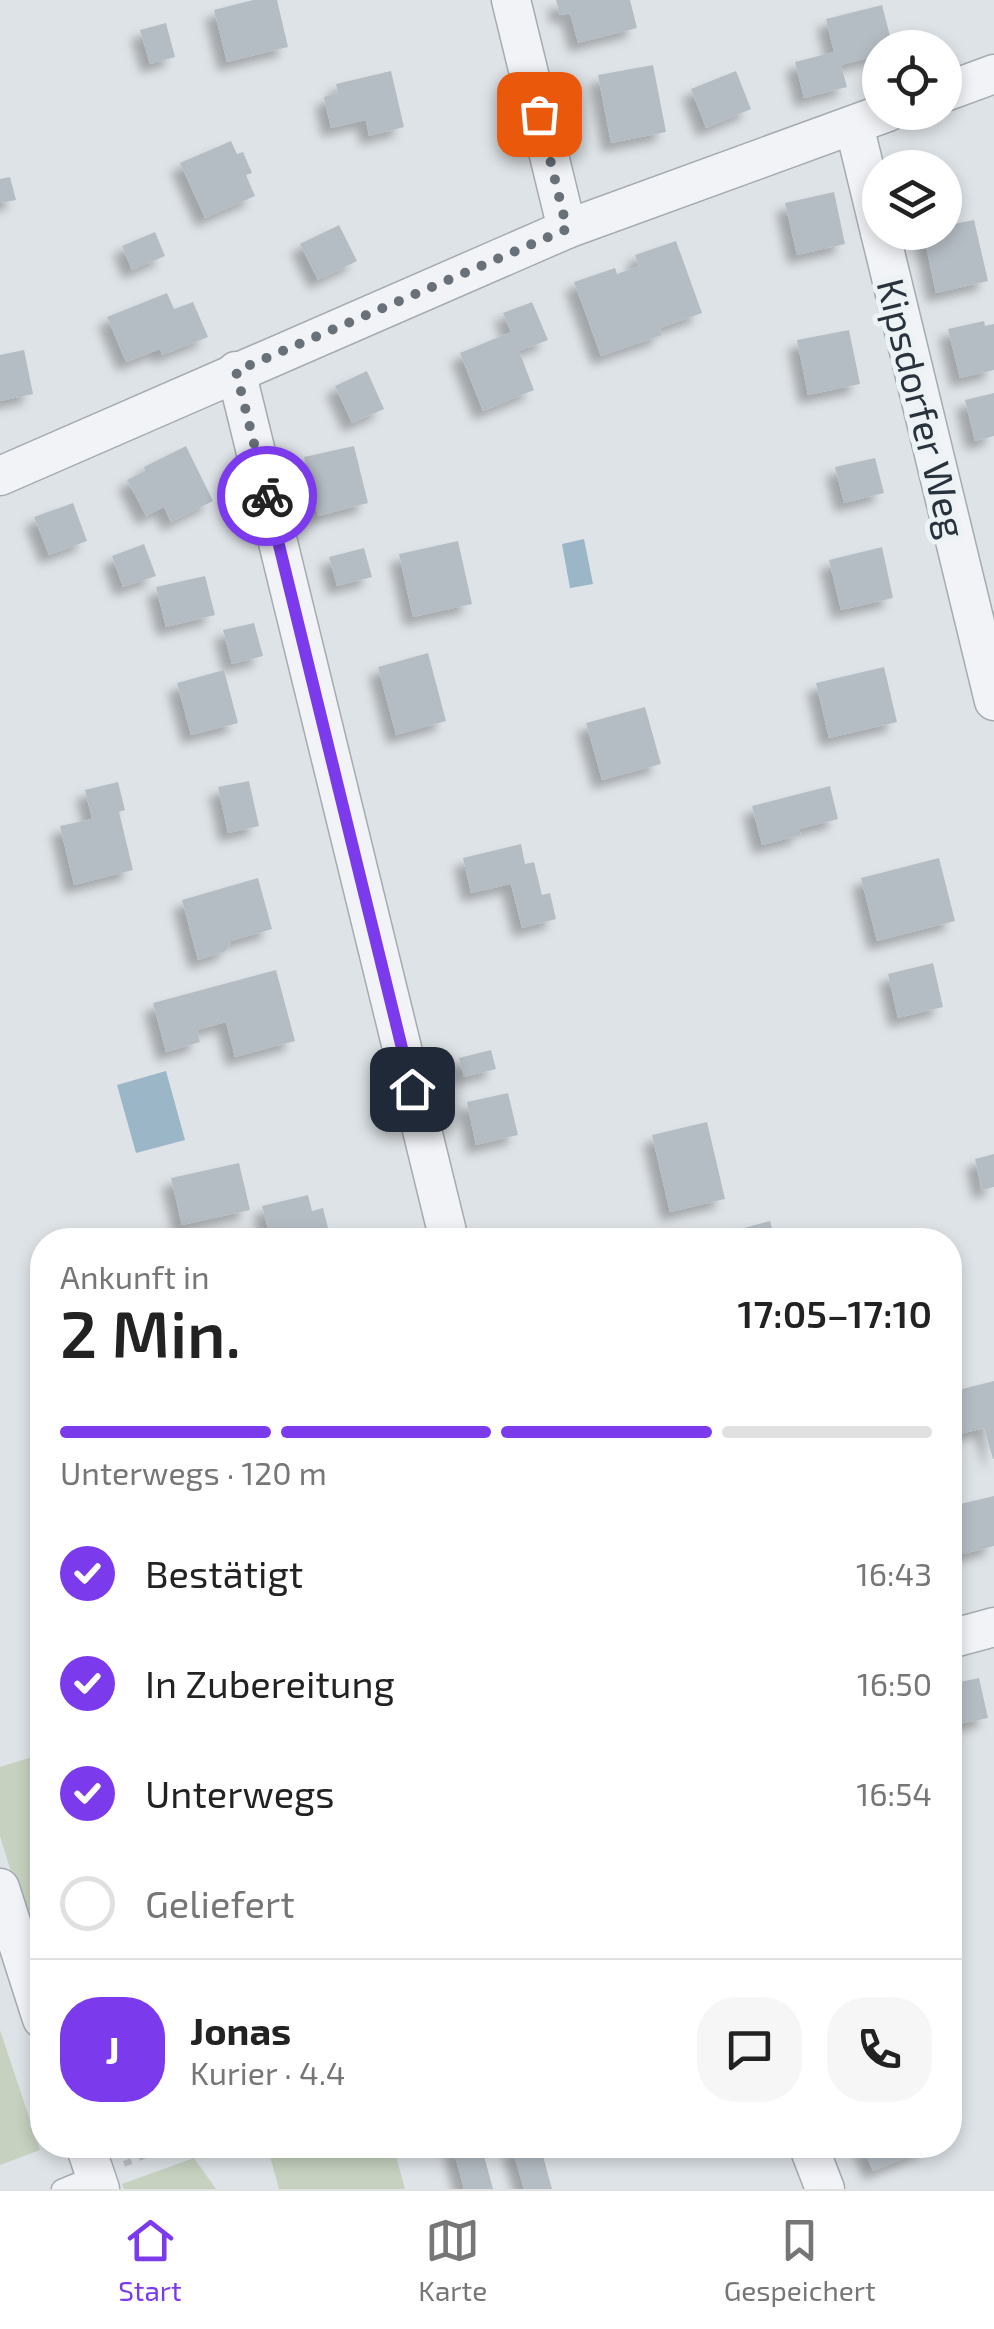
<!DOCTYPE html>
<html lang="de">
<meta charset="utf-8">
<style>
:root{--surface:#fff;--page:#f6f6f6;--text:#222;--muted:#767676;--line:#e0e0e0;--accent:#7c3aed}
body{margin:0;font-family:"Exo 2",sans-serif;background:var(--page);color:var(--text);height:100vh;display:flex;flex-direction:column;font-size:38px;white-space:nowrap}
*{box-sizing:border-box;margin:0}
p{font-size:32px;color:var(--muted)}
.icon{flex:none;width:55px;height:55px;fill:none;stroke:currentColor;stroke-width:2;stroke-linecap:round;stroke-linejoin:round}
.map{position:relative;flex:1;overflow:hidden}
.details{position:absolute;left:30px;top:1228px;width:932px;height:930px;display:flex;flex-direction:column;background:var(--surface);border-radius:40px;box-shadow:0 5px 15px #0003}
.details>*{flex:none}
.fabs{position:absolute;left:862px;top:30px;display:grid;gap:20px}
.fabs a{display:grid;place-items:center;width:100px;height:100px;border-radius:50%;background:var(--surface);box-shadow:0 5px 15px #0003;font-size:50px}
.pin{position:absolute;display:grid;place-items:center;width:85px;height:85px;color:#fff;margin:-42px;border-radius:20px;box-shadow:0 5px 15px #0006}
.courier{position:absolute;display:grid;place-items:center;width:100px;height:100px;margin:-50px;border:8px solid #7c3aed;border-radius:50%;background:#fff;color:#222;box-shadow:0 2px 12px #0007}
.summary em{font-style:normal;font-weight:600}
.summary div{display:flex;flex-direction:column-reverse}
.summary{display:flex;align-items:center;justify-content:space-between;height:170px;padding:0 30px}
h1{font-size:65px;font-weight:600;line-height:75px}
.bar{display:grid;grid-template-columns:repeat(4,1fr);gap:15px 10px;align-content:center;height:120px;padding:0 30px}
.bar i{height:12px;border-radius:8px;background:var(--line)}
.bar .current{background:var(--accent)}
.bar p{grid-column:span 4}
.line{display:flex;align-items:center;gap:25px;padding:0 30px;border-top:2px solid var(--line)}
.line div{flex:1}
.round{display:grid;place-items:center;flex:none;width:105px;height:105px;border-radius:40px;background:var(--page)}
ol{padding:0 30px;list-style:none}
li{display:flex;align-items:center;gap:30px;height:110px}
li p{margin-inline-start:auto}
li .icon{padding:10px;border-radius:50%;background:var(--accent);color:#fff;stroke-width:4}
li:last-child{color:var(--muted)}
li i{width:55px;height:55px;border:5px solid var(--line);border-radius:50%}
.dock{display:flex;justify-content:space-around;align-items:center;height:140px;border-top:2px solid var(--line);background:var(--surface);font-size:28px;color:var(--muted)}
.dock a{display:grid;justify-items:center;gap:5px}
.dock .current{color:var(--accent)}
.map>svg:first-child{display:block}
</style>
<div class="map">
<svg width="994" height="2189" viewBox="0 0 994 2189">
<defs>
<filter id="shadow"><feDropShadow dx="-9" dy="9" stdDeviation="5" flood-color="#0004"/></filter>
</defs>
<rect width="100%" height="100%" fill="#dee3e7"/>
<!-- green -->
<g fill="#c6d1bf">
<path d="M29,1758L42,1766V1922L28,1927L0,1836V1767Z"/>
<path d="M0,2030L40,2150L0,2165Z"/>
<path d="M267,2145H393L405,2189H279Z"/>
<path d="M194,2158L216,2189H124L122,2184Z"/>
</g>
<!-- water -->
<g fill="#9ab6c7">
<path d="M584,539L593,584L570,588L562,544Z"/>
<path d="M166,1071L185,1140L136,1153L117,1085Z"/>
</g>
<!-- building -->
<g fill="#b5bdc4" filter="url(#shadow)">
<path d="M253,0H277L288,47L227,62L214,10Z"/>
<path d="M556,0H630L637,28L578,43L570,13L560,15Z"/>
<path d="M882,5L893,48H880V55L841,65L847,87L804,98L795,62L834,52L826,19Z"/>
<path d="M166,23L175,57L150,64L140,30Z"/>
<path d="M653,65L666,132L611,143L598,75Z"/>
<path d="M391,71L404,127L369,136L366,120L331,128L324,97L338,93L336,84Z"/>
<path d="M736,71L751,109L706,128L691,89Z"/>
<path d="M231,141L237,154L243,152L252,173L246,175L255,196L205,218L180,163Z"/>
<path d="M10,177L16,200L0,203V179Z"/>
<path d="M834,192L845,244L797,255L785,203Z"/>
<path d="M974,220L988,281L936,293L923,232H945V226Z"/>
<path d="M339,225L357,261L318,280L300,244Z"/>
<path d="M155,232L165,256L132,270L122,246Z"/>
<path d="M676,241L702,313L660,328L662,335L601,356L574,282L615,268L617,274L639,266L635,255Z"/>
<path d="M167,293L174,309L193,302L208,337L162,355L160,349L126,362L107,317Z"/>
<path d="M532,302L548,340L519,351L534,390L483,411L460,353L511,332L503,313Z"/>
<path d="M984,321L985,326L994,324V370L960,378L948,329Z"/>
<path d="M849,330L860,384L808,395L797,340Z"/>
<path d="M24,350L33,394L0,401V355Z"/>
<path d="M367,371L384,409L352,423L335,386Z"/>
<path d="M994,393V436L975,441L965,400Z"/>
<path d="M186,446L213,501L171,522L164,507L146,516L127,480L145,471L144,467Z"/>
<path d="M354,446L368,503L318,516L304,457Z"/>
<path d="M875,458L884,493L844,503L835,467Z"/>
<path d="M73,503L87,541L49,555L34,517Z"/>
<path d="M458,541L472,604L413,617L399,554Z"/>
<path d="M144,544L156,576L123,587L112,556Z"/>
<path d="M882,547L893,598L841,610L829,560Z"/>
<path d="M364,548L372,577L337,586L329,557Z"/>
<path d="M205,576L215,615L166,627L156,587Z"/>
<path d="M254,623L263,656L232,664L223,630Z"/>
<path d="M428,653L446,721L396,735L378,667Z"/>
<path d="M884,667L897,722L829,738L816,683Z"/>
<path d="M224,670L238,723L191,735L177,683Z"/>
<path d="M645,707L661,764L602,780L586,723Z"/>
<path d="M249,781L259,826L228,833L218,787Z"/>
<path d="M118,782L125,810L119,812L133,870L74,885L60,826L92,819L85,790Z"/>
<path d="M830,786L838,819L799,829L801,835L762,845L752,806Z"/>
<path d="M521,844L525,864L534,862L542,895L550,893L556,919L522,928L511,884L471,893L463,858Z"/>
<path d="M939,858L955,921L877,941L861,878Z"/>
<path d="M258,878L272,929L231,941L226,951L198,960L182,900Z"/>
<path d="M933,963L943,1007L898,1018L888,974Z"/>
<path d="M276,970L295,1041L235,1057L226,1022L197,1030L200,1042L166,1052L153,1003Z"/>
<path d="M491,1050L496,1069L464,1077L459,1058Z"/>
<path d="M508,1093L518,1135L476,1145L467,1102Z"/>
<path d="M707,1122L725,1199L670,1212L652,1135Z"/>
<path d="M994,1154V1187L982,1190L975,1159Z"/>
<path d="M239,1163L250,1210L182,1225L171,1178Z"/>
<path d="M308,1195L312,1211L323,1208L331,1240H271L262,1206Z"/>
<path d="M770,1221L775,1240H703V1239Z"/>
<path d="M994,1381V1459H993L984,1428L956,1435L950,1413V1392Z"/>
<path d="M994,1496V1546L963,1554L952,1506Z"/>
<path d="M979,1678L988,1718L950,1726V1684Z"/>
<path d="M452,2145H481L493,2189H464Z"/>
<path d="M511,2145H540L552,2189H524Z"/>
<path d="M862,2145H928L929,2148L873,2171Z"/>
</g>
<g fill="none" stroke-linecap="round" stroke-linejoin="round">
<!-- lane casing -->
<g stroke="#a4abb1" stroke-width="21">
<path id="lane" d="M61,2189L95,2175"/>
</g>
<!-- street casing -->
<g stroke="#a4abb1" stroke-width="41">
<g id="street">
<path d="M511,0L567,229"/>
<path d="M945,92L994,74"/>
<path d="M854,125L880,232"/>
<path d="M880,232L994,701"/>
<path d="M236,371L449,1240"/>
<path d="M0,476L567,229L888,112"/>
<path d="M950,1639L994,1627"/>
<path d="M0,1888L42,2019"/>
<path d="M85,2145L100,2189"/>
<path d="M808,2145L825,2189"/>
</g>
</g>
<!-- path -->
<path stroke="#bdc1c6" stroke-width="6" stroke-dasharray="8 8" stroke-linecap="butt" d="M124,2164L170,2145"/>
<!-- lane -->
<use href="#lane" stroke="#f1f3f6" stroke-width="18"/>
<!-- street -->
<use href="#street" stroke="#f1f3f6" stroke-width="38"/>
</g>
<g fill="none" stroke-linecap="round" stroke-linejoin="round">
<!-- done -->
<path stroke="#687179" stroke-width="10" stroke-dasharray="0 18" d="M267,496L236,371L567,229L539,114"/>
<!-- route -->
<path stroke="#7c3aed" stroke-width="12" d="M267,496L412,1089"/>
</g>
<g text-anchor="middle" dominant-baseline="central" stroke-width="10" stroke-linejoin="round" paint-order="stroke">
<!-- street labels -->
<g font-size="38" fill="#28333e" stroke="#edf2f5">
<text transform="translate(923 408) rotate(76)">Kipsdorfer Weg</text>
</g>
</g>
</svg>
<div class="fabs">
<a><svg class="icon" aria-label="locate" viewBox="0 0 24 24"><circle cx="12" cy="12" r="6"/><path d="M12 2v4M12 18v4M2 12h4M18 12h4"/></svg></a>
<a><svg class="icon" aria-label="layers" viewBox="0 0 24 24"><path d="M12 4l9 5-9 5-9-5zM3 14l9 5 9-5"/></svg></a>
</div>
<div class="pin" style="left:539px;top:114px;background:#ea580c"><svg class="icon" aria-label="bag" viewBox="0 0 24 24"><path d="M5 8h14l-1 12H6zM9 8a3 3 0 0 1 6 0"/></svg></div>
<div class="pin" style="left:412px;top:1089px;background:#1f2937"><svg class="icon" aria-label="home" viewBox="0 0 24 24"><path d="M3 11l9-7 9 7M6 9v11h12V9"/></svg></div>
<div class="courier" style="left:267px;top:496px"><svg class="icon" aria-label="bike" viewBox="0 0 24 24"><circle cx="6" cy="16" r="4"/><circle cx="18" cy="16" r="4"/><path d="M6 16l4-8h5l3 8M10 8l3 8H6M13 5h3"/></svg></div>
<section class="details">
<div class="summary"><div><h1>2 Min.</h1><p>Ankunft in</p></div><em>17:05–17:10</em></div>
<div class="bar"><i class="current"></i><i class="current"></i><i class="current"></i><i></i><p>Unterwegs · 120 m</p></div>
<ol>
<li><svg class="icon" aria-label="check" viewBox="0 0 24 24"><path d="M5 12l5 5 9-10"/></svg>Bestätigt<p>16:43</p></li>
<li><svg class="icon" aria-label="check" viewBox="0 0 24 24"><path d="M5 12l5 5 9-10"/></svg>In Zubereitung<p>16:50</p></li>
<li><svg class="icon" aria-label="check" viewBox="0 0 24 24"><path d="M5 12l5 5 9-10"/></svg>Unterwegs<p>16:54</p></li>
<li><i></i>Geliefert</li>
</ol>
<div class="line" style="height:180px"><b class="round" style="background:var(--accent);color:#fff">J</b><div><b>Jonas</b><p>Kurier · 4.4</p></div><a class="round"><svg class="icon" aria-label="chat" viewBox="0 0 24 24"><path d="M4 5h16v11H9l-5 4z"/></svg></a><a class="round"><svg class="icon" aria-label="phone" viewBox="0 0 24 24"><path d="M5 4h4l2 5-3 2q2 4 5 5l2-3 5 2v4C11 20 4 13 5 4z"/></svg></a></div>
</section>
</div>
<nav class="dock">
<a class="current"><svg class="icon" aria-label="home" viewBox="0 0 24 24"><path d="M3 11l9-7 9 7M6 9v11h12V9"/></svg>Start</a>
<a><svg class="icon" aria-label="map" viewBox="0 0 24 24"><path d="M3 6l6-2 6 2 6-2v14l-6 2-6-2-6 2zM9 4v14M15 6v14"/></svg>Karte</a>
<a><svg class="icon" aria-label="saved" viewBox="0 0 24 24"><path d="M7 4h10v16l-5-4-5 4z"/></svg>Gespeichert</a>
</nav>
